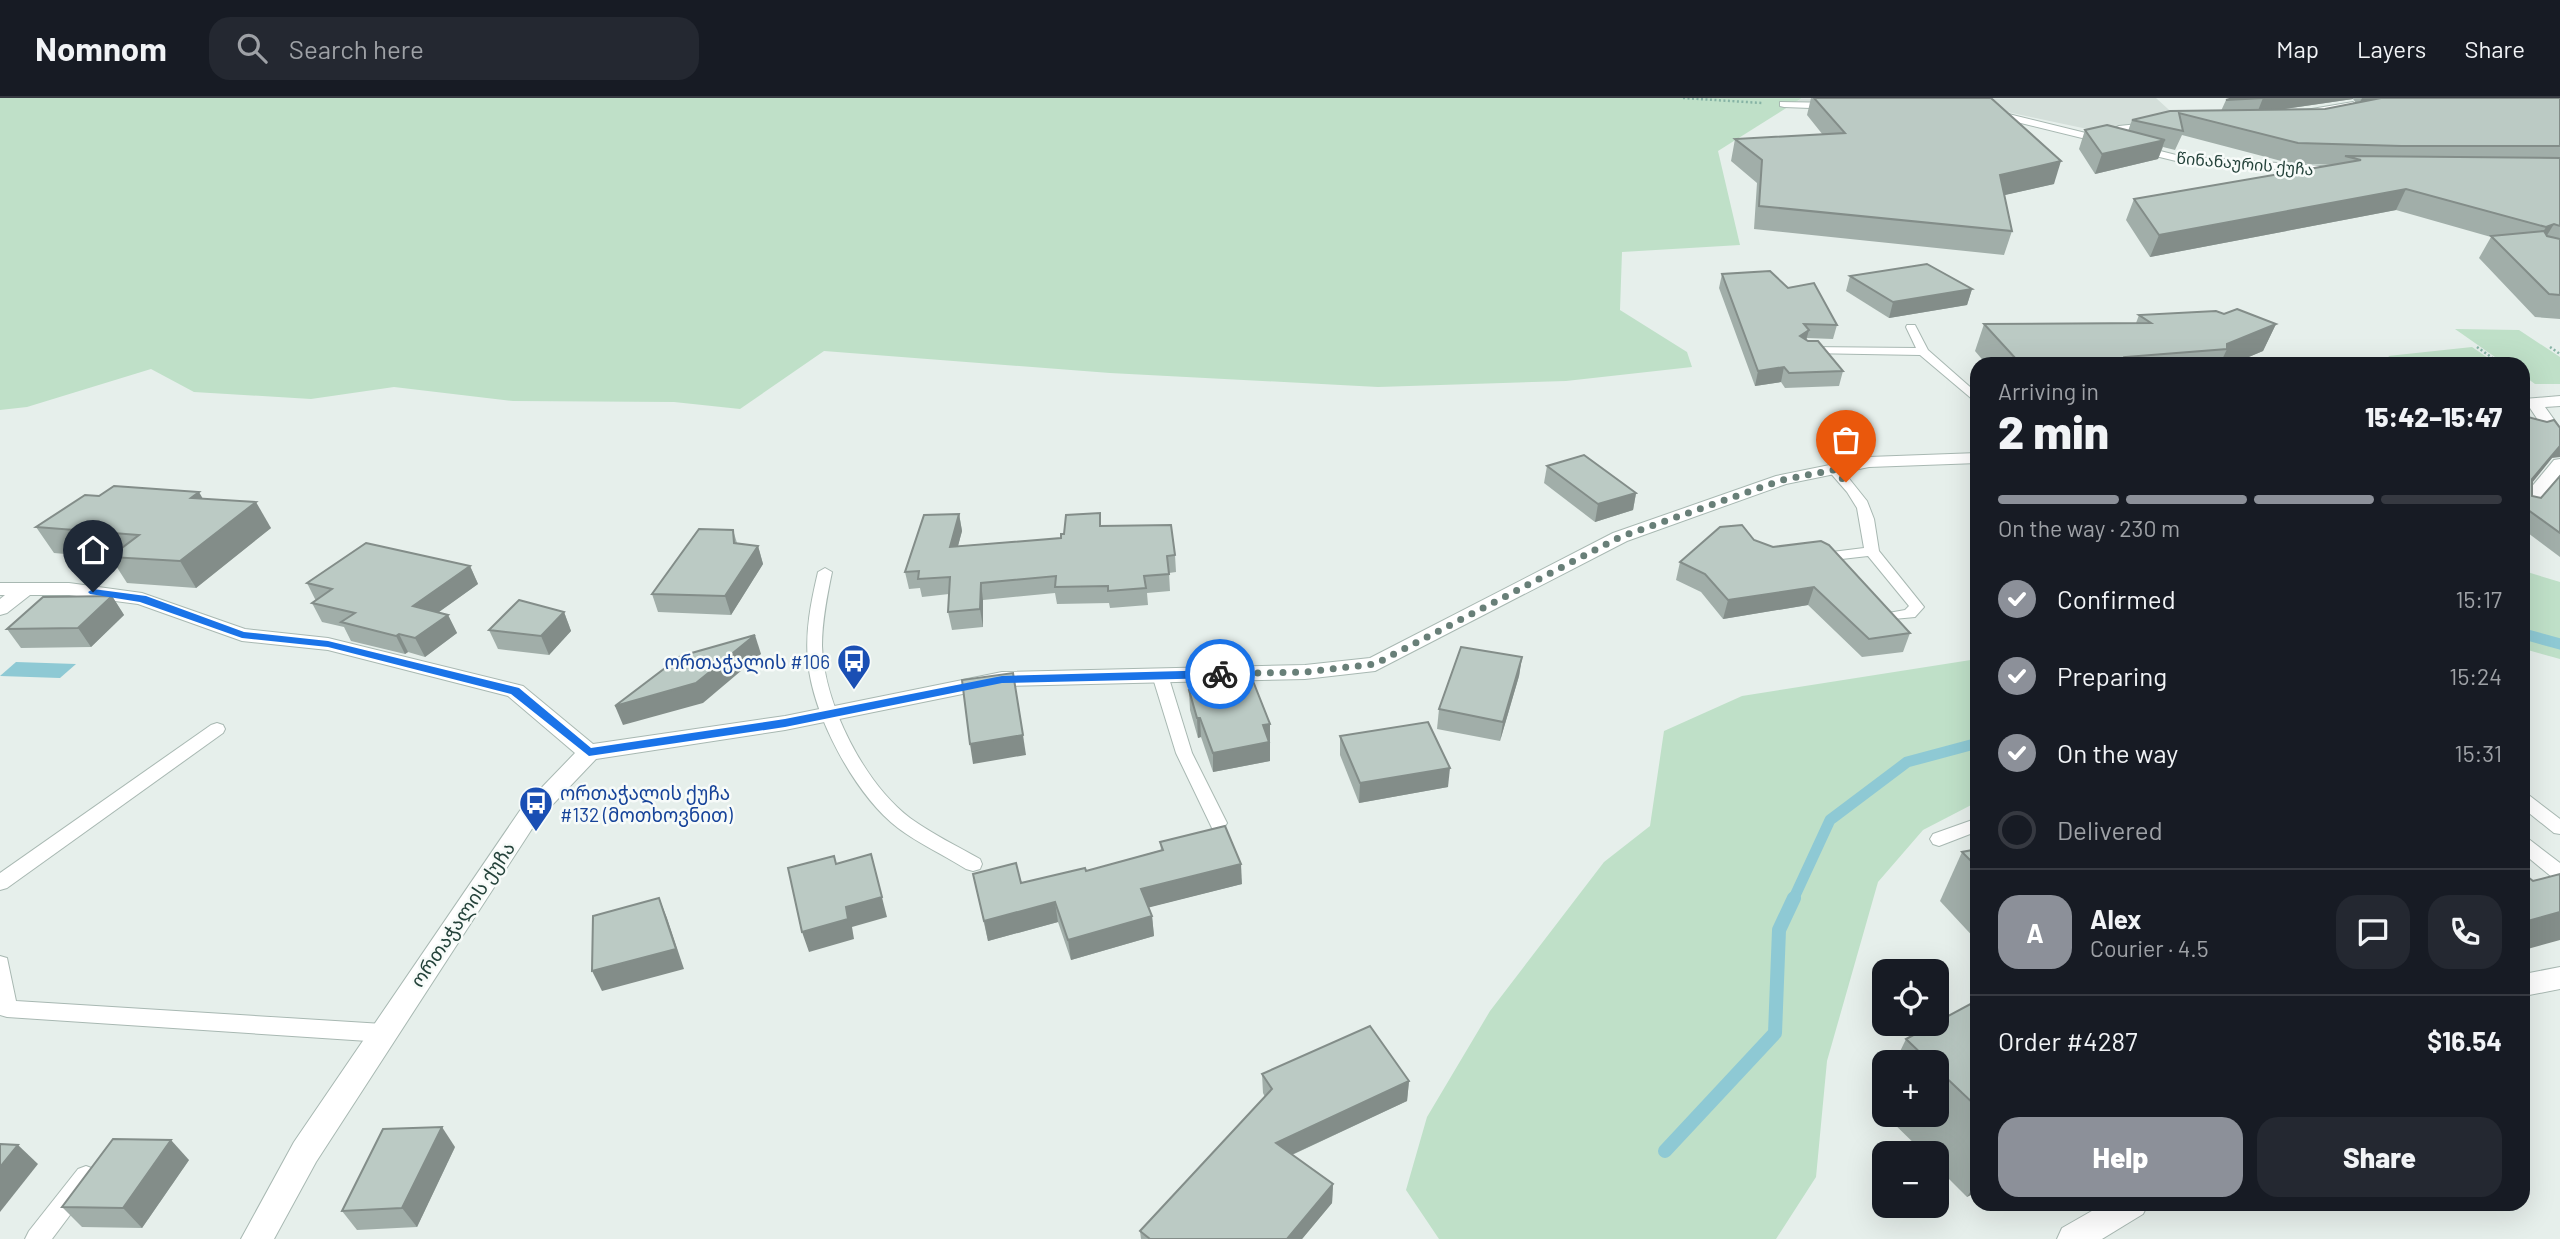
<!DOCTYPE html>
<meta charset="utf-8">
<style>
:root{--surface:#171b24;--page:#242831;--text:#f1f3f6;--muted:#9ea1a6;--line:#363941;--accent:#8c9099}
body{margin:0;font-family:Barlow,"Noto Sans Georgian",sans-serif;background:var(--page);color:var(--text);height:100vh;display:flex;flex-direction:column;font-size:26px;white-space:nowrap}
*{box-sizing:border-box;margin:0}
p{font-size:23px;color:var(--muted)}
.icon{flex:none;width:38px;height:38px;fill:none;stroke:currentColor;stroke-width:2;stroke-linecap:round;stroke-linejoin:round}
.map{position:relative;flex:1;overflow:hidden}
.drawer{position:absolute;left:1970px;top:259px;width:560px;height:854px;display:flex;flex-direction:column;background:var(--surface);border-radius:21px;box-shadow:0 7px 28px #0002}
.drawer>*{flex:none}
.fabs{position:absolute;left:1872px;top:861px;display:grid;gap:14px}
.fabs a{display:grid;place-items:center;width:77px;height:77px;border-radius:14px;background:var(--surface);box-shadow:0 7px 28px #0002;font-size:35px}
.pin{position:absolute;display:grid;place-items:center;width:60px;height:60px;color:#fff;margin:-72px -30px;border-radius:50% 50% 50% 0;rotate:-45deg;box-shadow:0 0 7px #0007}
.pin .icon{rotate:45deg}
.courier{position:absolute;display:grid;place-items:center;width:70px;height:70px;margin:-35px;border:5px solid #1a73e8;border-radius:50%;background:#fff;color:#222;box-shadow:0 2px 9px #0007}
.overview em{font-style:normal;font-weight:800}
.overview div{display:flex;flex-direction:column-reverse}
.overview{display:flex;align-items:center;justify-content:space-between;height:119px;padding:0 28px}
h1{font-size:46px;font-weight:800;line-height:52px}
.bar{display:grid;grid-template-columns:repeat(4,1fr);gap:10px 7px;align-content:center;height:84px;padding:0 28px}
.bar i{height:9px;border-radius:5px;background:var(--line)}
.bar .active{background:var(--accent)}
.bar p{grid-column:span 4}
.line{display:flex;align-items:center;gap:18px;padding:0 28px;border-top:2px solid var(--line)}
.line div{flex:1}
.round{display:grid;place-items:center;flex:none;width:74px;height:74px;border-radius:21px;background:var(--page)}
ol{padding:0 28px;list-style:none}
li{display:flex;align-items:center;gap:21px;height:77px}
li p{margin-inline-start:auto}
li .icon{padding:7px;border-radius:50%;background:var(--accent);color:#fff;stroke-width:4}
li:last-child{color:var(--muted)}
li i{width:38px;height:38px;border:4px solid var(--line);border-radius:50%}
.action{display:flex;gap:14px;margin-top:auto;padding:14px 28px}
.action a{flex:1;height:80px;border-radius:21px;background:var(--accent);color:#fff;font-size:28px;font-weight:800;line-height:80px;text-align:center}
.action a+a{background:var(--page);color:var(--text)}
header{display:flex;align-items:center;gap:42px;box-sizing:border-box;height:98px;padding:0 35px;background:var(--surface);border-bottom:2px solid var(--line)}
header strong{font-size:33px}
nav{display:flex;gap:38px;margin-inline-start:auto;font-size:24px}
.search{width:490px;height:63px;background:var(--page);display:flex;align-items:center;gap:18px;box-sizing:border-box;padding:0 24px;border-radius:21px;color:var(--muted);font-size:26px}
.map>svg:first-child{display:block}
</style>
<header>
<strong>Nomnom</strong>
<div class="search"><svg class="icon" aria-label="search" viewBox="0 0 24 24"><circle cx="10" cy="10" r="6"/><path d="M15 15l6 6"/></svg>Search here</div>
<nav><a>Map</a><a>Layers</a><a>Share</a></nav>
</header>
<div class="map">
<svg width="2560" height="1141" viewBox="0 0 2560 1141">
<rect width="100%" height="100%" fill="#e6efeb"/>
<!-- built -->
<path fill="#d4dfda" d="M1802,0H2156L2179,21L2092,32L1970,6L1796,4Z"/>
<!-- green -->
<g fill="#bfe0c8">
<path d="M0,0H1802L1718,53L1740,147L1622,154L1620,212L1687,254L1692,269L1566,283L1378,289L1110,275L824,253L740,311L674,304L513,303L394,289L311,301L194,294L151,271L27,309L0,312Z"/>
<path d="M2455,231L2519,232L2560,259V286H2535L2524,278V266H2505Z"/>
<path d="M2472,249L2497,266H2401L2388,258Z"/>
<path d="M2524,473L2560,484V561L2524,551Z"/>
<path d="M1977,561V704L1923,732L1878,784L1827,963L1816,1079L1776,1141H1439L1406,1092L1427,1019L1490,913L1604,764L1650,728L1664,633L1742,598Z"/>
</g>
<!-- water -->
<path fill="#8ec9d4" d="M16,564L76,566L60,580L0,578Z"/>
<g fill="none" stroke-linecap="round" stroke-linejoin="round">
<!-- stream-far1 -->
<g stroke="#8ec9d4" stroke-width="11">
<path d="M2524,536L2560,546"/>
<path d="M1793,802L1830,722L1907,664L1978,645"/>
</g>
<!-- stream -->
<path stroke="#8ec9d4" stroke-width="14" d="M1665,1053L1775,935L1779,832L1794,800"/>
<!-- lane casing -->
<g stroke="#a8b8b2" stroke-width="2">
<g id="lane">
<path d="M2353,4L2356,8L2307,16L2300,13Z"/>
<path d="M1907,227H1915L1928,252L1978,296V306L1920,257L1807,255L1801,252L1807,249L1916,250L1906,229Z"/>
<path d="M1833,367L1847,378L1867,403L1874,421L1879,453L1924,509L1915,519L1883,522L1880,519L1883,516L1905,512L1909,508L1868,458L1824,463L1817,459L1824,455L1864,450L1857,410L1847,394L1827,371Z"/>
<path d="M825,470L832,474C827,498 822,523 822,548C824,606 864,685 910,720C932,736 957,748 980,761L982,766L980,771L973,773L966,771C944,757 919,746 898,730C855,697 813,618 808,564C805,533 811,504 818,474Z"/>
<path d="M1160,572L1168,577L1192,655L1227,725L1224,730H1212L1176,655L1152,577Z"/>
<path d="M217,625L223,627L225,631L223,635L7,790L0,792V775L211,627Z"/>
<path d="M2524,696L2530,698L2560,721V736L2554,735L2524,711Z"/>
<path d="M1978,720V733L1939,748L1933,746L1930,741L1933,736Z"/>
<path d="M2524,740L2530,742L2560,765V782L2553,780L2524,756Z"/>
<path d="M0,858L7,860L16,903L383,926L390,929L393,935L390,941L383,944L7,919L0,917Z"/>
<path d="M86,1068L94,1071L97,1078L94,1085L52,1141H25L29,1133L78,1071Z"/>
</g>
</g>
<!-- street casing -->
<g stroke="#a8b8b2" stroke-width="2">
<g id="street">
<path d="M1780,4L1837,5L1842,8L1837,11L1784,9L1780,8Z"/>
<path d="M1984,10L2098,38L2119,28L2158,24L2162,25V29L2122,34L2109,40L2180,58L2334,69L2340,72L2334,75L2180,64L1980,15L1979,13Z"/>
<path d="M2560,298V308L2545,309L2560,330V347L2554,346L2530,310L2524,311V301Z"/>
<path d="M1978,355V365L1869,369L1786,386L1627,443L1375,573L1305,581L1002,588L785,632L596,661L537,723L316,1064L274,1141H241L294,1044L521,711L575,655L508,598L328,552L242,543L138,506L69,497H30L7,515L0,517V501L5,497H0V485H69L142,495L245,531L328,540L523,588L593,646L785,618L1002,574L1305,567L1370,560L1613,435L1776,378L1869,359Z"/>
<path d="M2560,361V377L2530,413L2524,414V398L2554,362Z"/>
<path d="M2560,869V891L2524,898V876Z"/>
<path d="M2104,1106H2148L2143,1116L2102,1141H2057L2062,1130Z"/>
</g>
</g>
<!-- path -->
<g stroke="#86b3a5" stroke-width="2.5" stroke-dasharray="2 2.5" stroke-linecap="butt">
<path d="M1683,0L1762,5"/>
<path d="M2477,249L2501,266"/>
<path d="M2550,249L2560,256"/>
</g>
<!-- lane -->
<use href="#lane" fill="#fff" fill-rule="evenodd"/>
<!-- street -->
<use href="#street" fill="#fff" fill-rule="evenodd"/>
</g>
<!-- wall -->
<g fill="#a1aea9" fill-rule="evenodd">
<path d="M1811,0H1991L2054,86L2004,97L2012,133L2004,157L1754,131L1757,85L1731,63L1735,41L1823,37L1807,17Z"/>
<path d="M2233,0H2560V221L2535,219L2479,160L2491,139L2396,112L2150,159L2126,122L2134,101L2333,67L2289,65L2182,37L2175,52L2163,49L2158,61L2095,76L2079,51L2085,32L2128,33L2132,22L2170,13H2221L2226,2ZM2353,1L2356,5L2325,11H2284Z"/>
<path d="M1722,176L1788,190L1837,227L1833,241L1807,240L1806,242L1843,273L1839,288L1785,290L1781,284L1755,288L1719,190Z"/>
<path d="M1850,178L1972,191L1967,207L1889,220L1846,193Z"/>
<path d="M2224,216L2276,226L2263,253L2232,266H1986L1975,253L1984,226L2136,225L2139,217Z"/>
<path d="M2524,318L2552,360L2532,384V398L2541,400L2560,378V459L2524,432Z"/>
<path d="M1547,368L1636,395L1633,412L1595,424L1544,385Z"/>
<path d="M99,398L202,400L271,430L196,490L127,485L111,460L54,455L36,429Z"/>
<path d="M959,416L962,433L958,448L1061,440L1101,428L1175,457L1176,474L1169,475L1170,493L1147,495L1148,507L1110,510L1109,505L1057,506L1055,495L983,502V529L952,532L948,514L949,496L922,499L920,490L909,491L905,474Z"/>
<path d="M733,432L737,445L758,448L763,466L731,517L658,514L652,496Z"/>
<path d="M1754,442L1910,535L1903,554L1862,559L1808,507L1723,521L1701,494L1676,482L1680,464Z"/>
<path d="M470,468L478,486L439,514L448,517L457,535L425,559L408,554L405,556L351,543L344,529L322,524L312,505L316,503L307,485Z"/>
<path d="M112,498L124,517L91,549L21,550L7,531Z"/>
<path d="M564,514L571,533L549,557L498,551L489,532Z"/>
<path d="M1522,559L1519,578L1500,643L1437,631L1439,611Z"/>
<path d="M1189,592L1270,626V663L1213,674L1201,639L1198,640L1190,612Z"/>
<path d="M1340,638L1448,689L1359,705L1340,657Z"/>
<path d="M1160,744L1242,786L1149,809L1152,818L1154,838L1071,862L1058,824L988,843L973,776L1021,785L1086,773L1161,752Z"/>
<path d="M1978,751V844L1940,803L1962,754Z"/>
<path d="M1978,902V1093L1967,1099L1937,1069V1055H1924L1885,1017H1937V964H1895L1906,941Z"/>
<path d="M1262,976L1409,983L1407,1003L1292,1057L1333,1086L1332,1105L1302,1141H1151L1265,999L1263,995Z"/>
<path d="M1885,986V1016L1875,1006Z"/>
<path d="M455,1049L417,1129L357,1132L342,1113Z"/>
<path d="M189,1062L142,1130L82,1129L62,1109Z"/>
<path d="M1140,1133L1150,1141H1141Z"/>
</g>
<!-- shaded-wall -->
<g fill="#838d89">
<path d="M2263,0H2353V1L2257,15Z"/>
<path d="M2362,0H2418L2357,10Z"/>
<path d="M2165,42L2158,61L2095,76L2102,56Z"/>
<path d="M2061,63L2054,86L1992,100L2000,77Z"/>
<path d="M2406,91L2396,112L2150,159L2159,137Z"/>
<path d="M2554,126L2541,147L2533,151L2546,129Z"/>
<path d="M1972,191L1967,207L1889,220L1893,204Z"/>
<path d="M2276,226L2263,253L2232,266H2220L2227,251V246Z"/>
<path d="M1809,232L1805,246L1800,238Z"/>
<path d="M1784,269L1781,284L1755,288L1758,273Z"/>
<path d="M2560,348V359L2552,360L2524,395L2532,381Z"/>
<path d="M199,394L214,420L191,400Z"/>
<path d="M1636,395L1633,412L1595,424L1598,406Z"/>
<path d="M256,404L271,430L196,490L180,463Z"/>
<path d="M959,416L962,433L953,466L950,449Z"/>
<path d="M758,448L763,466L731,517L725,498Z"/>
<path d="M470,468L478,486L422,526L413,508Z"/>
<path d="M981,485L983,502V529L980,511Z"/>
<path d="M1814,489L1808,507L1723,521L1728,502Z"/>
<path d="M112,498L124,517L91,549L78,530Z"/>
<path d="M564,514L571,533L549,557L541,538Z"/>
<path d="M448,517L457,535L425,559L415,540Z"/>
<path d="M399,536L408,554L405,556L396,538Z"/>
<path d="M755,537L761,556L703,605L623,627L615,608Z"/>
<path d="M1522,559L1519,578L1500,643L1503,624Z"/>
<path d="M1197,620H1200L1201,639L1198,640Z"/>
<path d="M1270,626V663L1213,674V655L1263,627Z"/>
<path d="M1023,637L1026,657L973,666L970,646Z"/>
<path d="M1450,670L1448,689L1359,705L1360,685Z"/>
<path d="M871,756L887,819L852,829L854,841L809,854L802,834L846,809Z"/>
<path d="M1241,766L1242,786L1143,811L1141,791Z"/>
<path d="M659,800L667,820L684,871L602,893L592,873Z"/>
<path d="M1055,804L1058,824L988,843L984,823Z"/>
<path d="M2560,814V842L2524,852V824Z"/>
<path d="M1152,818L1154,838L1071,862L1068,842Z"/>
<path d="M1409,983L1407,1003L1276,1064V1045Z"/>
<path d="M442,1029L455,1049L417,1129L402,1110Z"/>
<path d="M171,1042L189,1062L142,1130L123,1110Z"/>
<path d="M18,1047L38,1066L0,1114V1069Z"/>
<path d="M1978,1082V1093L1967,1099Z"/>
<path d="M1333,1086L1332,1105L1302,1141H1287Z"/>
</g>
<!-- building -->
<g fill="#bbcac4" stroke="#838d89" stroke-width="2">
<path d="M1814,0H1991L2061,63L2000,77L2012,133L1759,108L1762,62L1735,41L1845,35Z"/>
<path d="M2233,0H2264L2226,2Z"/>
<path d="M2381,0H2560V48H2401L2298,45L2179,15L2183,33L2132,22L2170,13L2325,11Z"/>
<path d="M2107,27L2165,42L2102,56L2085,32Z"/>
<path d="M2345,58L2560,60V128L2554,126L2546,129L2406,91L2159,137L2134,101L2361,62Z"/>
<path d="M2544,133L2547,138L2560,141V197L2549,196L2491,138Z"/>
<path d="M1927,166L1972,191L1893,204L1850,178Z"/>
<path d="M1770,173L1788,190L1814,185L1837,227L1804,226L1809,232L1800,238L1808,243H1818L1843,273L1789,275L1784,269L1758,273L1722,176Z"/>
<path d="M2237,211L2276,226L2227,246V251L2125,259L2132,266H2010L2006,262H2017L1984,226L2151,225L2139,217L2216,213L2224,216Z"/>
<path d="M2524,318L2547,324L2554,322L2560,330V348L2532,381V398L2541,400L2560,378V435L2524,409Z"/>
<path d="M1584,357L1636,395L1598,406L1547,368Z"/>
<path d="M114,388L199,394L191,400L256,404L180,463L110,459L139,437L36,429L85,397L99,398Z"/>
<path d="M1100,415V428L1171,427L1175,457L1167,458L1169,476L1144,478L1146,490L1108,493V488L1055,489L1056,478L981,485L980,511L948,514L950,479L918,481L919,473L905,474L924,417L959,416L950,449L1061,440V436H1064L1066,417Z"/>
<path d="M1742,427L1754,442L1773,449L1821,443L1829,447L1910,535L1869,541L1814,489L1728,502L1705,476L1680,464L1720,429Z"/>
<path d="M699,431L733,432L734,445L758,448L725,498L652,496Z"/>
<path d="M366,445L470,468L413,508L448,517L415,540L399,536L396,538L341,524L355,515L312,505L332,491L307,485Z"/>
<path d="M112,498L78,530L7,531L43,499Z"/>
<path d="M519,502L564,514L541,538L489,532Z"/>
<path d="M755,537L696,585L615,608L681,558Z"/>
<path d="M1461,549L1522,559L1503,624L1439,611Z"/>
<path d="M1013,575L1023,637L970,646L962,582Z"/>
<path d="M1253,583L1270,626L1263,627L1269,644L1213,655L1200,620H1197L1189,592Z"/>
<path d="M1428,624L1450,670L1360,685L1340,638Z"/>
<path d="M1225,728L1241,766L1141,791L1152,818L1068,842L1055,804L984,823L973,776L1016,765L1021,785L1085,770L1086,773L1163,752L1160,744Z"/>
<path d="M1978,751V770L1962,754Z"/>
<path d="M871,756L882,799L846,809L848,821L802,834L788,770L834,758L836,766Z"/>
<path d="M2524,776L2533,783L2560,776V814L2524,824Z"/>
<path d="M659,800L676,851L592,873L593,818Z"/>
<path d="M1978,902V1010L1937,971V964H1930L1906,941L1934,926H1937V924Z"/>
<path d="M1370,928L1409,983L1276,1045L1333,1086L1287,1141H1150L1140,1133L1272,991L1262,976Z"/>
<path d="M442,1029L402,1110L342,1113L383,1031Z"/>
<path d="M113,1041L171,1042L123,1110L62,1109Z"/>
<path d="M0,1046L18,1047L0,1069Z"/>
</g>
<!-- route -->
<path fill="#1a73e8" d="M93,491L146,498L244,534L328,543L519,590L591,650L785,621L1002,578L1220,572L1226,576L1220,580L1002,585L785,629L589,658L511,596L328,549L242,540L140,504L90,496L88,494Z"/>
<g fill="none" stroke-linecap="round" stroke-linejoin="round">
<!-- done -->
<path stroke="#687f78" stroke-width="7" stroke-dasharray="0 12.6" d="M1220,576L1305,574L1375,566L1620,439L1782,382L1833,372L1846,384"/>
</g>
<!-- icons -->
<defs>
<g id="bus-pin" transform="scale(1.75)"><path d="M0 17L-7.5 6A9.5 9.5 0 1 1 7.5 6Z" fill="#1a4fb4" stroke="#f7fbf9"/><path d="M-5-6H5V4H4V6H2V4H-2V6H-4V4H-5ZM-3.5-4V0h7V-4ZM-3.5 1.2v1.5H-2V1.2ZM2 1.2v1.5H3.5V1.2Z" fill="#fff"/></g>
</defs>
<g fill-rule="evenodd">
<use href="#bus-pin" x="854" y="563"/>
<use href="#bus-pin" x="536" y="705"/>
</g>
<g text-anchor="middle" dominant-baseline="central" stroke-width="5" stroke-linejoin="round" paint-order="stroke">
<!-- far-street labels -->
<g font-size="16" fill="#24423a" stroke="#f7fbf9">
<text transform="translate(2245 65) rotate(5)">წინანაურის ქუჩა</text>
</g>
<!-- transit labels -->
<g font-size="19" fill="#164399" stroke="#f7fbf9" text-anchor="end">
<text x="830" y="563">ორთაჭალის #106</text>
<text x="560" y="694" text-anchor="start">ორთაჭალის ქუჩა<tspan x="560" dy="22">#132 (მოთხოვნით)</tspan></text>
</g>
<!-- street labels -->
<g font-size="19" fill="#24423a" stroke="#f7fbf9">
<text transform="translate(462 816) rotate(-56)">ორთაჭალის ქუჩა</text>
</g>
</g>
</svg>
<div class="fabs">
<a><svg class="icon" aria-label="locate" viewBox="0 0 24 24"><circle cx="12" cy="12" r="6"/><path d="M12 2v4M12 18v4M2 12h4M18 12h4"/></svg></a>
<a>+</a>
<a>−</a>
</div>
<div class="pin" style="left:1846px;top:384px;background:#ea580c"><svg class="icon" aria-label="bag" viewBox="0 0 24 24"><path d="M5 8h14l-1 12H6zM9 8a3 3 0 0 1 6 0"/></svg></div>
<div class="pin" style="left:93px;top:494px;background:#1f2937"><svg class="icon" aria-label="home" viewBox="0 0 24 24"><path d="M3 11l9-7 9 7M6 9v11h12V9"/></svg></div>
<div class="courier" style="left:1220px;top:576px"><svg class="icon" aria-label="bike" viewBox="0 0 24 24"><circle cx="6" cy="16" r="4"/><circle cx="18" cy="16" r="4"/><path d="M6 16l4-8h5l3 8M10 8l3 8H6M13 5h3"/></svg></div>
<section class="drawer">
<div class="overview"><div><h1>2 min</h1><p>Arriving in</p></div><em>15:42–15:47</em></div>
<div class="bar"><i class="active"></i><i class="active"></i><i class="active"></i><i></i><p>On the way · 230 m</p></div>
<ol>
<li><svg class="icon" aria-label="check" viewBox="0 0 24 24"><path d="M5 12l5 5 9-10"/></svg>Confirmed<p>15:17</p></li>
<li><svg class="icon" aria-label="check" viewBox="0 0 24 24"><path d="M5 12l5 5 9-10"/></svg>Preparing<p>15:24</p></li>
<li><svg class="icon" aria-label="check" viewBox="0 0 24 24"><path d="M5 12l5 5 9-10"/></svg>On the way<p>15:31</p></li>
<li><i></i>Delivered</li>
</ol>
<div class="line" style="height:126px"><b class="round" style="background:var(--accent);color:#fff">A</b><div><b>Alex</b><p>Courier · 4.5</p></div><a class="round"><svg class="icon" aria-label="chat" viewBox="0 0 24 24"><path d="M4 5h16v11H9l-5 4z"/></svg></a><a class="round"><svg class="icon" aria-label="phone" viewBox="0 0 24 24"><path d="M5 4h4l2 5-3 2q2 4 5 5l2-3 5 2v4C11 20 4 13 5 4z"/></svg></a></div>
<div class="line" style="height:91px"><div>Order #4287</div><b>$16.54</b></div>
<div class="action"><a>Help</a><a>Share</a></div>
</section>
</div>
